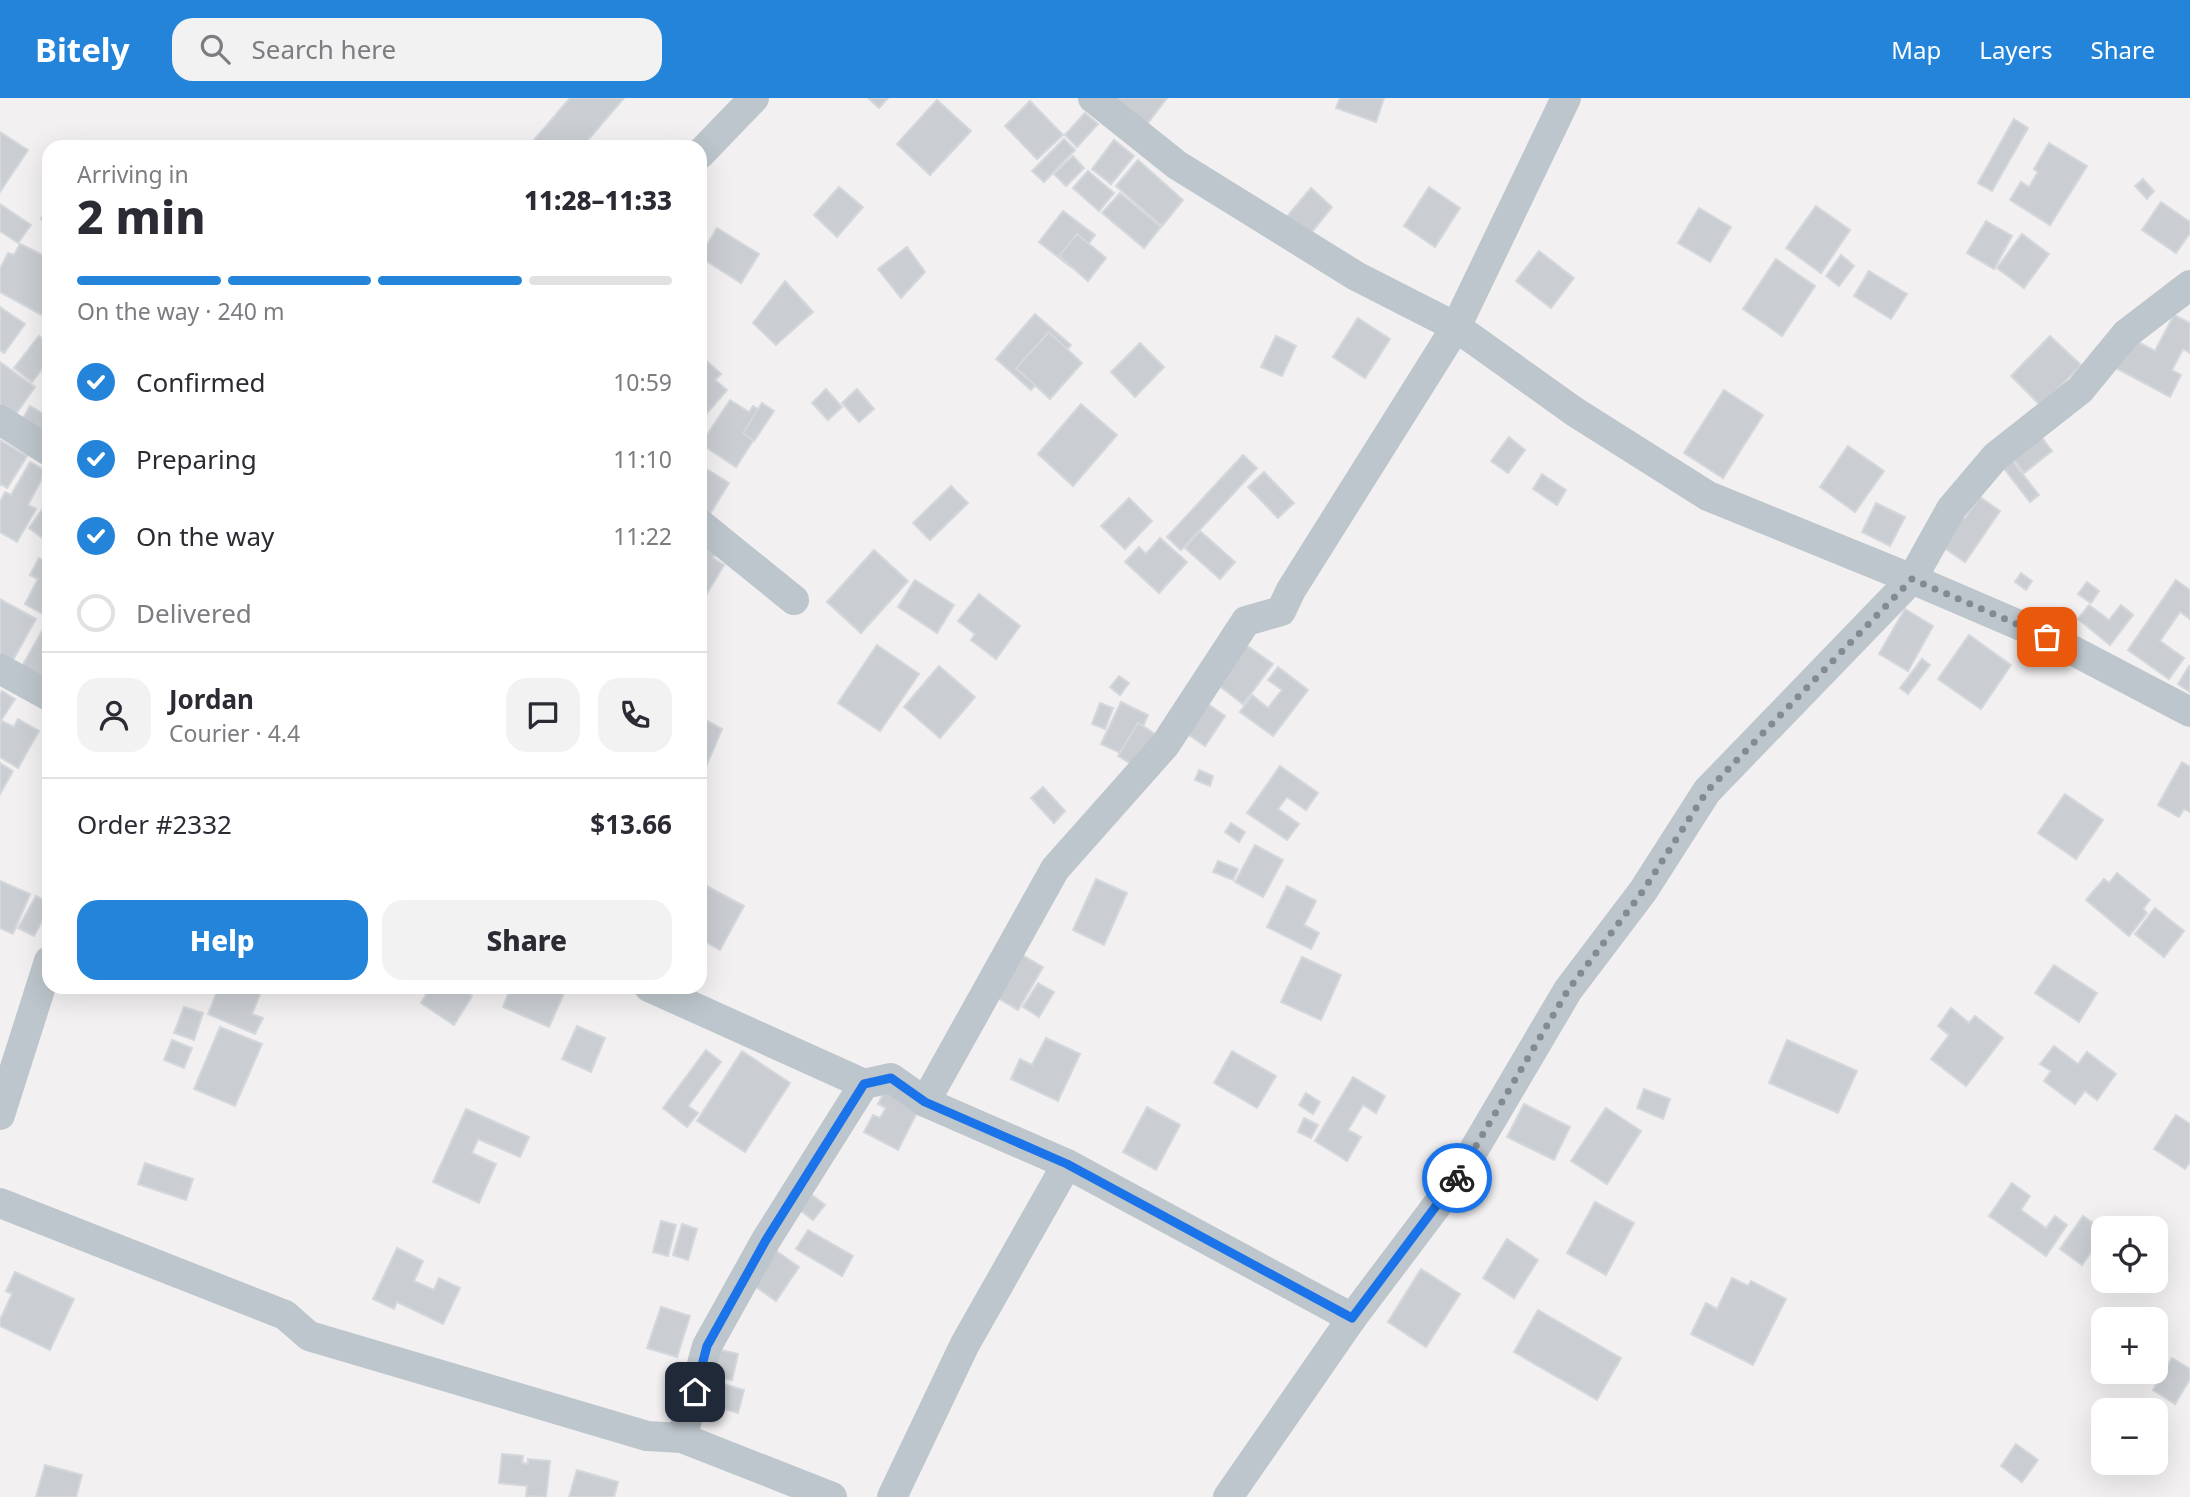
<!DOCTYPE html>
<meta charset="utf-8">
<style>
:root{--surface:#fff;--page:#f2f2f3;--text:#2b2b33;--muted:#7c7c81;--line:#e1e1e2;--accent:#2384da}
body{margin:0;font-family:"Noto Sans",sans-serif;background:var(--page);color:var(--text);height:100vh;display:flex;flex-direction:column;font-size:26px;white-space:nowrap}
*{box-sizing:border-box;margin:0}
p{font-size:23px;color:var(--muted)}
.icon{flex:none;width:38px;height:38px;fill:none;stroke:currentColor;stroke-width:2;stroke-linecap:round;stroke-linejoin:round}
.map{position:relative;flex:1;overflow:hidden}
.side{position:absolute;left:42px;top:42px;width:665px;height:854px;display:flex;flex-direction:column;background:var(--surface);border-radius:21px;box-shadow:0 7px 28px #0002}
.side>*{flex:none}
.fabs{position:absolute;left:2091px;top:1118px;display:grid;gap:14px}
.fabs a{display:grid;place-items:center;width:77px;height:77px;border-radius:14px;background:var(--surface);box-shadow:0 7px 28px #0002;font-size:35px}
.pin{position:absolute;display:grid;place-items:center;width:60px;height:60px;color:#fff;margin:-30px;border-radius:14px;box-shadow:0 4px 10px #0006}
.courier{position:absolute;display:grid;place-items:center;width:70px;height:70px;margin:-35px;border:5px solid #1a73e8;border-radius:50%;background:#fff;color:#222;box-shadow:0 2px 9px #0007}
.overview em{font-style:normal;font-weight:800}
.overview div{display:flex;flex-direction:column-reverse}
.overview{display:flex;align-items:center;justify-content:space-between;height:119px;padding:0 35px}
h1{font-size:46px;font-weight:800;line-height:52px}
.bar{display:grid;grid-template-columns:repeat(4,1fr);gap:10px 7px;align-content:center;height:84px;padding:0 35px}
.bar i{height:9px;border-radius:5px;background:var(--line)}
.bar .on{background:var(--accent)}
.bar p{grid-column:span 4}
.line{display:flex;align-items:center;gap:18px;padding:0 35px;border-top:2px solid var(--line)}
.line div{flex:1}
.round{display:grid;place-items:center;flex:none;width:74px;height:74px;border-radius:21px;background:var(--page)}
ol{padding:0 35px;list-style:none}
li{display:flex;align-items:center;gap:21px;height:77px}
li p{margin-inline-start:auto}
li .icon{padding:7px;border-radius:50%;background:var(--accent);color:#fff;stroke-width:4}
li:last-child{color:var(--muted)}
li i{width:38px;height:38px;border:4px solid var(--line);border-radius:50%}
.action{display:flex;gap:14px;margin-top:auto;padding:14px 35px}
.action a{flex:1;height:80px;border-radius:21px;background:var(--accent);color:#fff;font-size:28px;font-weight:800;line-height:80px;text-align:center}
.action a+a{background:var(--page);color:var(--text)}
header{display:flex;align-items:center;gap:42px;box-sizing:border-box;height:98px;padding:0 35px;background:var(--accent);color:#fff}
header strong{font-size:33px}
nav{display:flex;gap:38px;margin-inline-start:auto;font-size:24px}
.search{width:490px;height:63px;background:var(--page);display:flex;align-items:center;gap:18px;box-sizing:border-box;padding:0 24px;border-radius:21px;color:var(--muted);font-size:26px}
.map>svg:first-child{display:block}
</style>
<header>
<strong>Bitely</strong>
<div class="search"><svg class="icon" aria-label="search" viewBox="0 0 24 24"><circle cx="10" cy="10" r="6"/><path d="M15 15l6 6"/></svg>Search here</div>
<nav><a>Map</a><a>Layers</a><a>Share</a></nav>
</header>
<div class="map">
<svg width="2190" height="1399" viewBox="0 0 2190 1399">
<rect width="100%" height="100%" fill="#f2f0f0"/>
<!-- building -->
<g fill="#caced2" stroke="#d4d7db" stroke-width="2">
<path d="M570,0H624L582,49H528Z"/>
<path d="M868,0H888L879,10Z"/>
<path d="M1113,0H1167L1147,26Z"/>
<path d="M1340,0H1384L1376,24L1336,10Z"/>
<path d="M937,2L971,33L930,77L897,46Z"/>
<path d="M1030,3L1063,37L1037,61L1005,28Z"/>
<path d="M1085,15L1098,26L1077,49L1065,37Z"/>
<path d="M2014,21L2028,30L1992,93L1978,85Z"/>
<path d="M0,34L28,52L0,94Z"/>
<path d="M1064,41L1075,52L1044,84L1032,73Z"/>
<path d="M1114,42L1134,58L1111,86L1092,71Z"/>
<path d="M2049,45L2087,68L2050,127L2010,102L2021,84L2029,89L2038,74L2034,71Z"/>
<path d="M1073,58L1084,70L1066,88L1054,76Z"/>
<path d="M1138,62L1183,102L1162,128L1116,88Z"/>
<path d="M1088,73L1114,95L1099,113L1073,90Z"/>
<path d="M2143,81L2154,93L2147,101L2135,88Z"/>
<path d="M839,89L863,109L837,139L814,117Z"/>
<path d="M1429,89L1460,110L1435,149L1404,128Z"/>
<path d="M1311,90L1332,109L1307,140L1285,121Z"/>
<path d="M1120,95L1161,129L1144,150L1102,115Z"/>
<path d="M2161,104L2190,124V135L2176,155L2142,132Z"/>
<path d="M49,105V125L41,121Z"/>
<path d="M0,106L31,127L18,145L0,133Z"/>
<path d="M1816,108L1850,132L1821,175L1786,150Z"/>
<path d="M1699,110L1731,129L1710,164L1678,145Z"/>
<path d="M1063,113L1095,137L1071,169L1039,144Z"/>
<path d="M1986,123L2012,138L1994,171L1967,155Z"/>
<path d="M717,130L759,156L741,185L700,159Z"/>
<path d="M1077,136L1106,160L1088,183L1059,158Z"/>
<path d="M2022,136L2049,156L2024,190L1997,170Z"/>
<path d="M20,146L49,160V221L0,194V171L8,155L14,157Z"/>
<path d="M907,149L925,174L901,200L878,171Z"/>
<path d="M1539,153L1574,180L1551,210L1516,183Z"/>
<path d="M1841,157L1854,168L1839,188L1826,178Z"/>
<path d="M1776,161L1815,188L1782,238L1743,211Z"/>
<path d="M1869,173L1907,196L1891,221L1854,198Z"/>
<path d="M785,183L813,214L776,247L753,225Z"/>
<path d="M0,209L25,226L4,255L0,252Z"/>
<path d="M1035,216L1071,247L1031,292L996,261Z"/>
<path d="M2174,217L2190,225V255L2183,251L2172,272L2181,277L2170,299L2116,270L2131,240L2155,253Z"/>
<path d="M1358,220L1390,241L1365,280L1333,259Z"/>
<path d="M1049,234L1082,265L1050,301L1016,270Z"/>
<path d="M39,238L49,246V262L32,284L14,270Z"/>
<path d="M1276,238L1296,248L1282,278L1261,269Z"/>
<path d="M2050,238L2081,267L2041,308L2011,278Z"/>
<path d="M1140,245L1164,269L1135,299L1111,274Z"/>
<path d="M700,257L721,276L715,282L727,292L700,323Z"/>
<path d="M0,264L35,289L8,327L0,321Z"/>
<path d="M826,291L842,309L828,322L812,305Z"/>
<path d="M857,291L874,311L859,324L842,305Z"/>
<path d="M1724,292L1763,317L1723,380L1684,355Z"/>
<path d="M730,302L749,314L753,308L769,318L736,369L701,346Z"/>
<path d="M762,305L774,313L754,343L743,335Z"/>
<path d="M1081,306L1117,337L1073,388L1038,356Z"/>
<path d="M30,308L49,319V341L20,326Z"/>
<path d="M2037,333L2052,353L2024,375L2009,355Z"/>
<path d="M1509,339L1525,352L1508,375L1491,363Z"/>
<path d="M0,342L27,358L7,390L1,386L0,388Z"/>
<path d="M1848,348L1884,373L1855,414L1820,389Z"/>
<path d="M2007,356L2039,397L2030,404L1999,364Z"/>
<path d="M1243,357L1257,370L1181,452L1167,439Z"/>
<path d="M30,364L46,373L28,407L36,411L17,444L0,434V404L5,394L11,397Z"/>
<path d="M700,367L729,385L708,419L700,414Z"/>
<path d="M1264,374L1294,405L1278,420L1248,389Z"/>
<path d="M1542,376L1566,392L1557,407L1533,391Z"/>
<path d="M951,388L968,405L930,442L913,425Z"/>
<path d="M1980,399L2000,413L1965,464L1937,445L1957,415L1965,420Z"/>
<path d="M1129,400L1152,423L1125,451L1101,428Z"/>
<path d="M49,402V445L29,430Z"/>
<path d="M1876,405L1905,419L1890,448L1862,434Z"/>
<path d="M1200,433L1235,464L1220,481L1185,450Z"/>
<path d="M1160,440L1187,464L1159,495L1125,464L1139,449L1146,456Z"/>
<path d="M700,443L717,453L713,460L724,467L700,507Z"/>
<path d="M874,452L908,483L861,535L827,504Z"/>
<path d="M39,460L49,466V506L43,516L25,506L38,481L30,477Z"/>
<path d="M2021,475L2032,483L2026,492L2015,484Z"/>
<path d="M915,482L954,507L937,535L898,509Z"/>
<path d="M2176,482L2190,492V521L2180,514L2160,543L2184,560L2169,581L2128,552Z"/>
<path d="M2087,484L2099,493L2091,505L2078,496Z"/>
<path d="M979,496L1020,528L996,561L971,542L975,536L958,523Z"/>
<path d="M0,501L36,521L12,564L0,558Z"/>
<path d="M2089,507L2109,522L2121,507L2133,517L2110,547L2078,521Z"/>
<path d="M1905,511L1933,528L1908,573L1879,556Z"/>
<path d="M46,526L49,528V585L21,570Z"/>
<path d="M1969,537L2011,567L1981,611L1938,581Z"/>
<path d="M877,547L919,576L880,633L838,605Z"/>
<path d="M1246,547L1273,566L1243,606L1217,586Z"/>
<path d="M1922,561L1930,567L1908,596L1900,590Z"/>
<path d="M939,568L975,599L940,640L904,609Z"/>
<path d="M2189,568L2190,569V594L2178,586Z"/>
<path d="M1278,569L1308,592L1273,638L1240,614L1252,597L1268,610L1282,592L1268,582Z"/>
<path d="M1119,578L1129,585L1120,597L1110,589Z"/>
<path d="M2,593L15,601L0,624V597Z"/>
<path d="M1202,602L1225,618L1205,648L1182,632Z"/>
<path d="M1121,604L1148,617L1129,659L1101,646Z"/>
<path d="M1100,605L1113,610L1105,631L1092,626Z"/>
<path d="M700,619L722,631L705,671L700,669Z"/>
<path d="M18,621L39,633L18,670L0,659V627L2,623L14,629Z"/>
<path d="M1138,625L1163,641L1143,673L1118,658Z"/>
<path d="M2182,664L2190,669V714L2184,711L2179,719L2158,707Z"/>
<path d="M0,665L13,673L0,696Z"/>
<path d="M1280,668L1318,695L1306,712L1287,699L1278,711L1299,726L1287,742L1247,715Z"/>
<path d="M1199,672L1213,678L1210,688L1195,682Z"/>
<path d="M1043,689L1065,713L1054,725L1031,700Z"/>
<path d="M2065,696L2103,722L2076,761L2038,735Z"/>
<path d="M1231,725L1245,734L1239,744L1225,734Z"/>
<path d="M1255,747L1283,762L1263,799L1235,784Z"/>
<path d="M1218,763L1238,771L1233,782L1213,774Z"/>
<path d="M2117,775L2150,802L2143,811L2147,815L2129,838L2086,802L2104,781L2109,785Z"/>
<path d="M1096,781L1127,795L1104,847L1073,832Z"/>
<path d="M0,783L30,796L13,836L0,830Z"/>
<path d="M701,785L744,808L720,852L700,841Z"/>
<path d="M1287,788L1316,803L1304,827L1319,835L1311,851L1267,829Z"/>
<path d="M36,798L49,805V810L34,838L18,830Z"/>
<path d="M2155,810L2184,833L2164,859L2135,836Z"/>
<path d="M1017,854L1043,869L1018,912L993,897Z"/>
<path d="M1302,859L1341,877L1321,922L1281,904Z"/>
<path d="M2054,867L2097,895L2079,924L2035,895Z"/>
<path d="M1038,885L1054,894L1039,919L1023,909Z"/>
<path d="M219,889H263L252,916L263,920L255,936L208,916Z"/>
<path d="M431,889H458L472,898L454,927L421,905Z"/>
<path d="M511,889H551L564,895L549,929L503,909Z"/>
<path d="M184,909L203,915L194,942L174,935Z"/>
<path d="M1951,910L1969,925L1975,918L2003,940L1966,988L1931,961L1949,937L1938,928Z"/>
<path d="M577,928L605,940L591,974L562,961Z"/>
<path d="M220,929L262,946L235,1008L194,991Z"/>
<path d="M1046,940L1080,956L1058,1003L1011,981L1020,961L1032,967Z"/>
<path d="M172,942L192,950L184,970L164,962Z"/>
<path d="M1787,942L1857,973L1838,1015L1769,985Z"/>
<path d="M2054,948L2078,966L2087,954L2116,976L2097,1002L2085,993L2075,1006L2044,983L2051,973L2040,966Z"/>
<path d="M706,952L721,964L688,1008L698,1015L687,1029L663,1010Z"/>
<path d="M742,953L790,985L745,1054L697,1023Z"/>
<path d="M1232,953L1276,978L1257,1010L1214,985Z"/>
<path d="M1353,979L1385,998L1376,1015L1363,1007L1348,1032L1361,1039L1347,1063L1315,1043Z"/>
<path d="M889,985L923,1003L898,1052L864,1034L873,1017L880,1020L886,1010L878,1006Z"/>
<path d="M1644,991L1670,1001L1663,1021L1637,1010Z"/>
<path d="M1306,995L1320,1004L1313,1016L1299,1007Z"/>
<path d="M1524,1006L1570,1029L1554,1062L1507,1039Z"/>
<path d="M1147,1009L1180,1027L1156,1072L1123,1054Z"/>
<path d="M1606,1010L1641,1033L1607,1086L1571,1063Z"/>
<path d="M466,1011L529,1039L520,1059L478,1041L472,1055L496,1066L479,1105L433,1084Z"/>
<path d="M2176,1017L2190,1026V1064L2185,1071L2154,1051Z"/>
<path d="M1304,1020L1318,1027L1311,1040L1298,1034Z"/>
<path d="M145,1065L193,1081L186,1102L138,1086Z"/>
<path d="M2012,1085L2030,1098L2021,1112L2046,1130L2055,1118L2067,1127L2046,1158L1989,1118Z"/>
<path d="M812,1097L825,1107L813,1122L800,1112Z"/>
<path d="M1595,1104L1634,1125L1606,1177L1567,1155Z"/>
<path d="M2083,1118L2104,1133V1135L2082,1167L2060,1151Z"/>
<path d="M661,1123L676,1127L668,1158L653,1154Z"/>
<path d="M682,1126L697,1131L688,1162L673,1157Z"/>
<path d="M808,1132L853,1158L842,1178L796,1151Z"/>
<path d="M1507,1141L1538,1162L1514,1200L1483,1180Z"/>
<path d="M397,1150L423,1163L414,1183L434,1192L439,1180L460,1190L443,1226L397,1204L394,1211L373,1201Z"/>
<path d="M775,1152L799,1169L776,1203L752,1186Z"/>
<path d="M1421,1171L1460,1196L1426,1249L1388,1224Z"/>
<path d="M15,1174L74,1201L50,1252L0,1228V1222L12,1196L6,1193Z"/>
<path d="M1732,1180L1748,1188L1751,1183L1786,1201L1753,1267L1691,1236L1706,1205L1717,1211Z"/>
<path d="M661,1209L690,1218L677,1259L647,1250Z"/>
<path d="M1538,1212L1621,1260L1597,1302L1514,1254Z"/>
<path d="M713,1250L738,1256L732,1282L707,1276Z"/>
<path d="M2172,1260L2190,1271V1281L2175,1306L2153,1292Z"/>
<path d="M705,1281L744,1292L738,1315L698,1303Z"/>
<path d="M2016,1346L2038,1362L2022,1384L2001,1368Z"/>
<path d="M502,1356L523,1358L522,1365L528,1366V1361L550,1363L546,1399L526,1398L527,1388L499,1385Z"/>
<path d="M45,1367L82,1377L76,1399H36Z"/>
<path d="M577,1372L618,1384L614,1399H569Z"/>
</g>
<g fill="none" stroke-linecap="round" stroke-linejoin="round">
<!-- minor -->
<g stroke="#bdc6cc" stroke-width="30">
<path d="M1093,0L1177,67L1356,178L1456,229L1575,314L1708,398L1912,481L2047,539L2190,614"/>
<path d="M700,56L754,0"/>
<path d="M0,322L49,353"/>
<path d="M700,426L794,502"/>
<path d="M0,571L49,598"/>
<path d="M649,889L864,986L891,980L925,1004L1067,1066L1352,1220"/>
<path d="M925,1004L1055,771L1165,647L1246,523L1281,513L1291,492L1456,229L1566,0"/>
<path d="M0,1017L49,863"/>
<path d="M0,1105L285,1217L309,1238L647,1338L682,1340L832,1399"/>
<path d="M682,1340L707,1248L766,1142L864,986"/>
<path d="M892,1399L965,1246L1067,1066"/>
<path d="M1228,1399L1352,1220L1456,1082L1568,892L1643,793L1707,693L1912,481L1951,411L1996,358L2080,292L2126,236L2190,187"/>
</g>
</g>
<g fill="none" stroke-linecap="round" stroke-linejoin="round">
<!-- done -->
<path stroke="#848b90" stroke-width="7" stroke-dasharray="0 12.6" d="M1457,1080L1568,892L1643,793L1707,693L1912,481L2047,539"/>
<!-- route -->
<path stroke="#1a73e8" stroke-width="9" d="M695,1294L707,1248L766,1142L864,986L891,980L925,1004L1067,1066L1352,1220L1457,1080"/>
</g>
</svg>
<div class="fabs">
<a><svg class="icon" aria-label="locate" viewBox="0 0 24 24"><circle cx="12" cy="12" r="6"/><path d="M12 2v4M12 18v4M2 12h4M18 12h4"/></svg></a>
<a>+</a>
<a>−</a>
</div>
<div class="pin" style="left:2047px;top:539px;background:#ea580c"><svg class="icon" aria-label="bag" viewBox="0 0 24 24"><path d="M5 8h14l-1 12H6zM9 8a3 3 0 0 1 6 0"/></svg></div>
<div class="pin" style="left:695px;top:1294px;background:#1f2937"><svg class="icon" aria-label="home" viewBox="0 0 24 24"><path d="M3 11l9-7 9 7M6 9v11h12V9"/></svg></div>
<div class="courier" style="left:1457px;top:1080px"><svg class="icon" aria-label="bike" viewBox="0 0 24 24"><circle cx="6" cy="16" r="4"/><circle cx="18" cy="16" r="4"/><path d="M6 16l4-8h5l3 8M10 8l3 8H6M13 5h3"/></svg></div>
<section class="side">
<div class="overview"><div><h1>2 min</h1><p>Arriving in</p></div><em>11:28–11:33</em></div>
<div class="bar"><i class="on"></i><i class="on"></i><i class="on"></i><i></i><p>On the way · 240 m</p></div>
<ol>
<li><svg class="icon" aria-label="check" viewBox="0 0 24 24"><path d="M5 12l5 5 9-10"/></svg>Confirmed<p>10:59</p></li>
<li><svg class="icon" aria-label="check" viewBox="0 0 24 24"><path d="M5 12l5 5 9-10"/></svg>Preparing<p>11:10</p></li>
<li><svg class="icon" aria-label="check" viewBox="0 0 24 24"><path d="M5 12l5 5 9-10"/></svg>On the way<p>11:22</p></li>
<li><i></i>Delivered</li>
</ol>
<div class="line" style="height:126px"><a class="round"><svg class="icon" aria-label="person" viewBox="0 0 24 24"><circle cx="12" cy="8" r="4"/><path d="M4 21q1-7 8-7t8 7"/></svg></a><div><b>Jordan</b><p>Courier · 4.4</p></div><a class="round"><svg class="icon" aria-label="chat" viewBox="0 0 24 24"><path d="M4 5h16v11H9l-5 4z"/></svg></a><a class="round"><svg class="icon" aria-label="phone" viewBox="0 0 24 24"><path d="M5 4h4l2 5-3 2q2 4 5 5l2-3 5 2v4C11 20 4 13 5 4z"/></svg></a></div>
<div class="line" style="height:91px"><div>Order #2332</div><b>$13.66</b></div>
<div class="action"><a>Help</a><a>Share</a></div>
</section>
</div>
